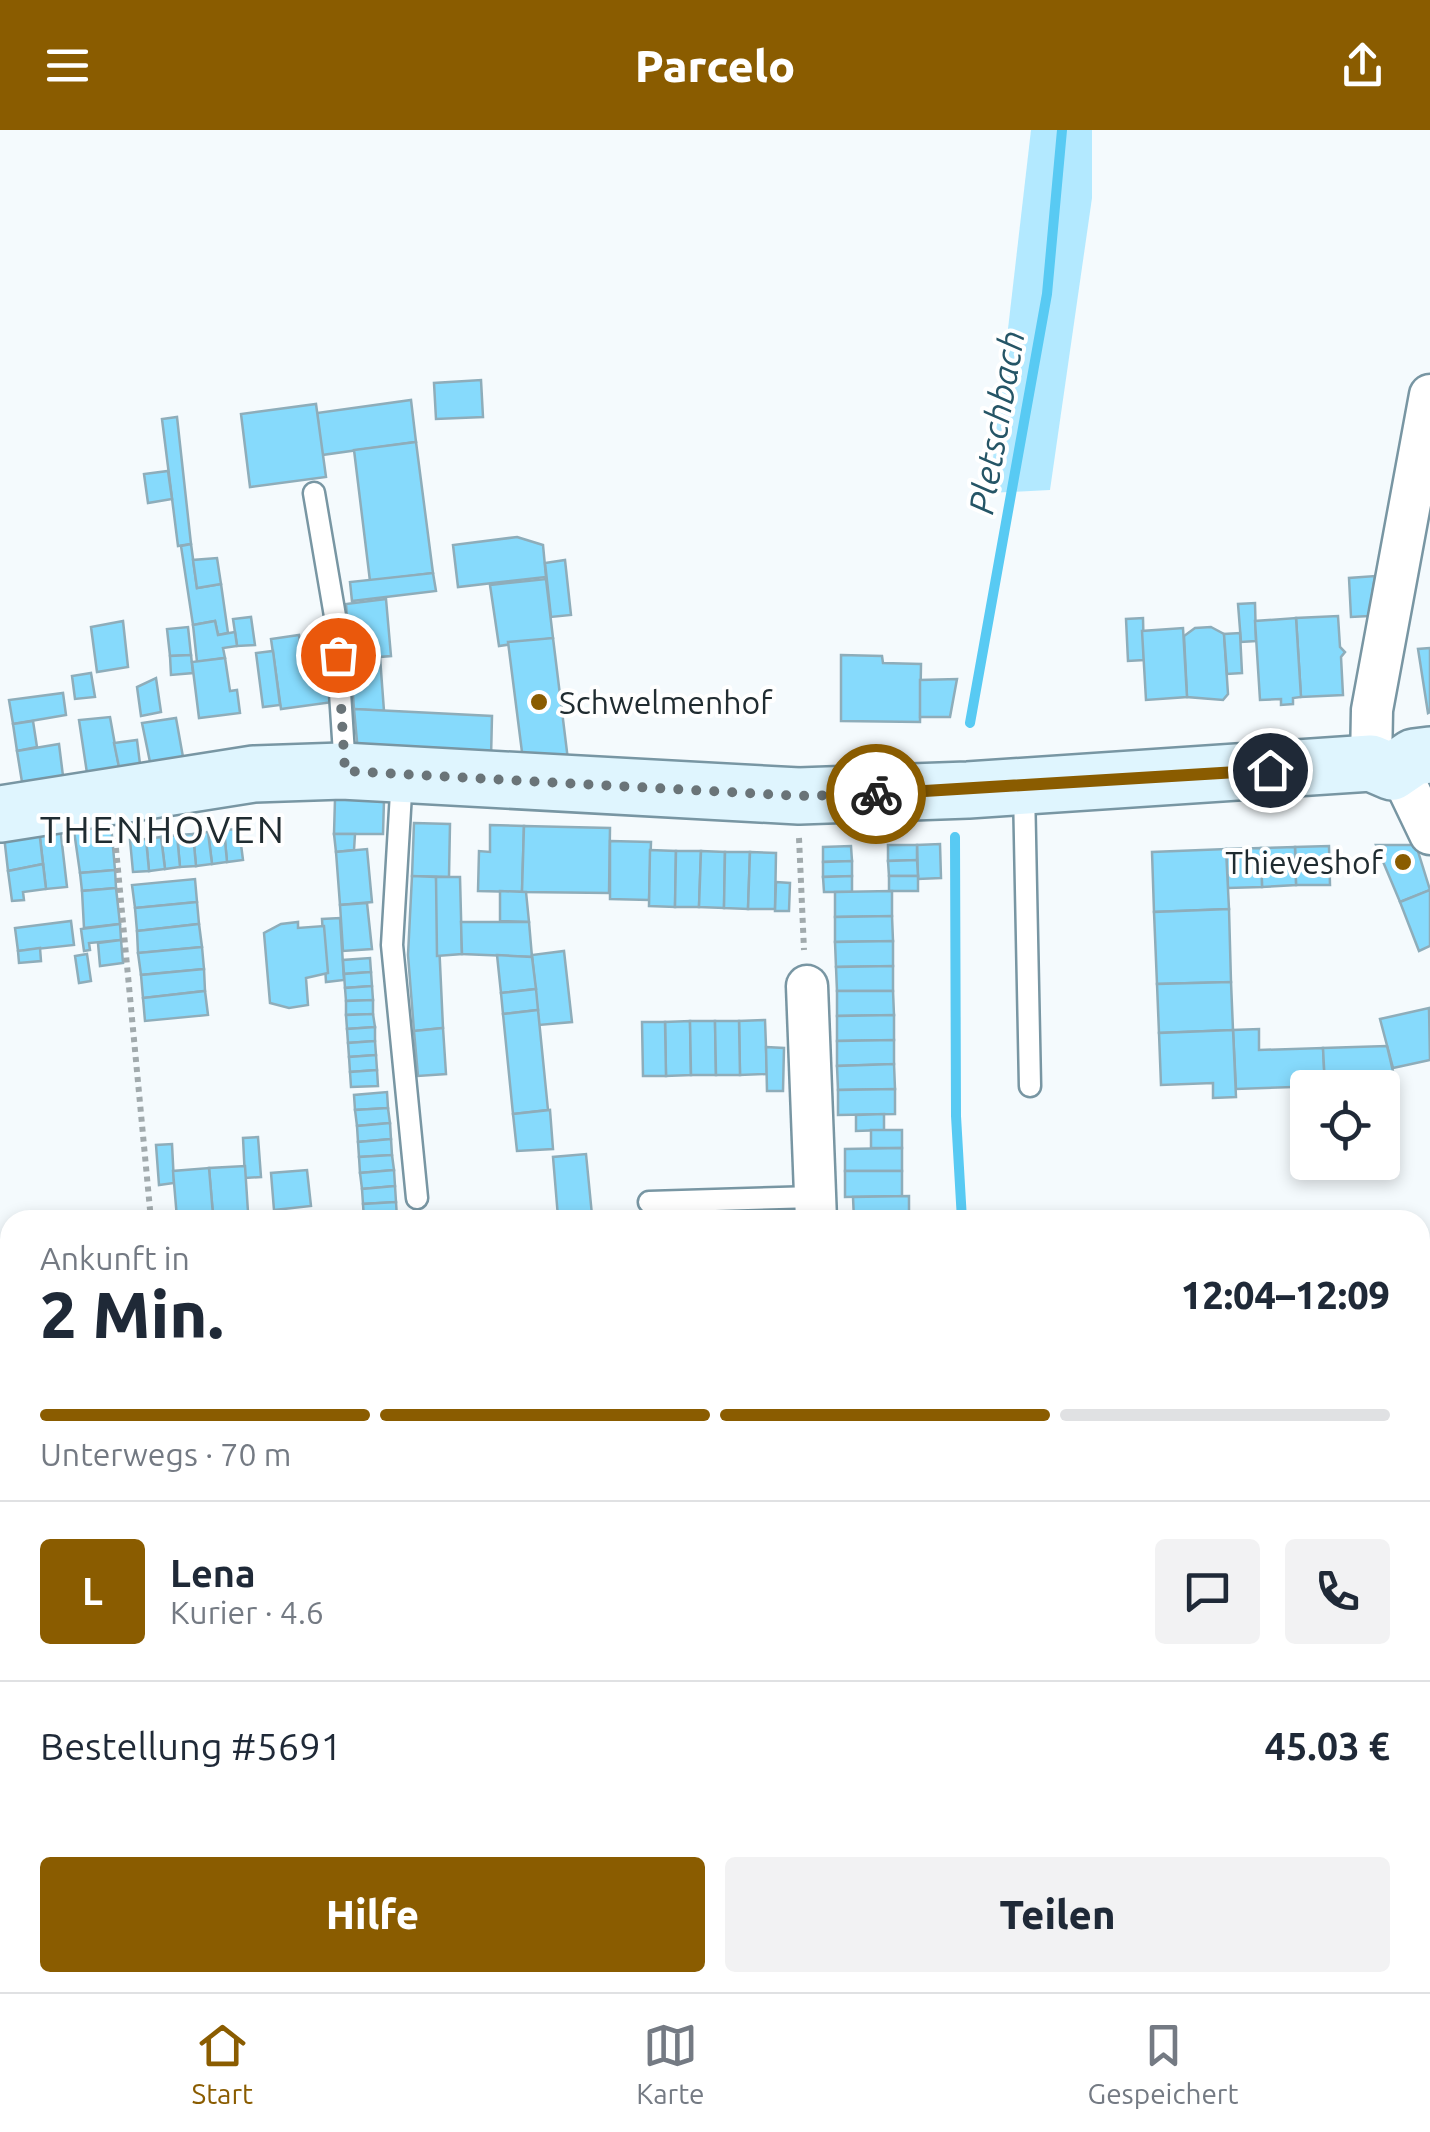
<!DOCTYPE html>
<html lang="de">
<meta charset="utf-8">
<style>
:root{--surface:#fff;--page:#f2f2f3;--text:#1f2937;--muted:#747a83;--line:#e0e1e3;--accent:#8a5c00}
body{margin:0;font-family:Ubuntu,sans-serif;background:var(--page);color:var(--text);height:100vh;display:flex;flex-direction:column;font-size:38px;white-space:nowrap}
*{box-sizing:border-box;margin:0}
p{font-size:32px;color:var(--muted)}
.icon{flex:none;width:55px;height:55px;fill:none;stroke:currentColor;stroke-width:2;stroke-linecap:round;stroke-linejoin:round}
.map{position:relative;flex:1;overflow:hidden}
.sheet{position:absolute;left:0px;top:1080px;width:1430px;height:782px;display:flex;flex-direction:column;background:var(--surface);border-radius:30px 30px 0 0;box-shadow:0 5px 15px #0003}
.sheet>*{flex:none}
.fabs{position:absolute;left:1290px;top:940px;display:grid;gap:20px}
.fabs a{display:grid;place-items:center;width:110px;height:110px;border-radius:10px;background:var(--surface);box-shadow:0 5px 15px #0003;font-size:50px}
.pin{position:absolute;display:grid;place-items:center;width:85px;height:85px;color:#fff;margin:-42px;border:5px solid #fff;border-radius:50%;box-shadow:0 2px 10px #0007}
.courier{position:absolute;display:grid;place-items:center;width:100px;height:100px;margin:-50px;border:8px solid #8a5c00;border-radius:50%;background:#fff;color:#222;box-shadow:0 2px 12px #0007}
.overview em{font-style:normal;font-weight:800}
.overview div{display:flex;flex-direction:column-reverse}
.overview{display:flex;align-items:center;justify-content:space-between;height:170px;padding:0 40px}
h1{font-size:65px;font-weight:800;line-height:75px}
.bar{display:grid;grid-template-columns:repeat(4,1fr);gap:15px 10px;align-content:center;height:120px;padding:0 40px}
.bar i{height:12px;border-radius:8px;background:var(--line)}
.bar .current{background:var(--accent)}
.bar p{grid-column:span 4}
.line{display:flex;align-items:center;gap:25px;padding:0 40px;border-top:2px solid var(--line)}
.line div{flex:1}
.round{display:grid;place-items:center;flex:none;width:105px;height:105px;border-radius:10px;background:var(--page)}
.button{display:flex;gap:20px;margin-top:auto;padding:20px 40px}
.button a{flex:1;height:115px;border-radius:10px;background:var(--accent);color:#fff;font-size:40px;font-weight:800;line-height:115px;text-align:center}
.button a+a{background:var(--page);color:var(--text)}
header{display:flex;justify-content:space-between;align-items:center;height:130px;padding:0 40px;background:var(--accent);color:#fff;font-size:45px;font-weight:800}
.tab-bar{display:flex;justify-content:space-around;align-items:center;height:140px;border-top:2px solid var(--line);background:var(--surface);font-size:28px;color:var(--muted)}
.tab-bar a{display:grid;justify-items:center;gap:5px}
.tab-bar .current{color:var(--accent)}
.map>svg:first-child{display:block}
</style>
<header><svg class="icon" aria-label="menu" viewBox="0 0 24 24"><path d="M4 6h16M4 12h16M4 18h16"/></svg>Parcelo<svg class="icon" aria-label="share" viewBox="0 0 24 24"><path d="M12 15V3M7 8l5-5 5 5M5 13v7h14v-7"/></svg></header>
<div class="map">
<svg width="1430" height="1862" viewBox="0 0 1430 1862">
<rect width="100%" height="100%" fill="#f4fafd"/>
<!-- green -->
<path fill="#b3e9ff" d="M1031,0H1092V68L1050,360L989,363Z"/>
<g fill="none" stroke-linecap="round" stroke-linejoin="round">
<!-- stream -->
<g stroke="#58caf3" stroke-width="10">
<path d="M970,593L1047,164L1062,0"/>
<path d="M955,707L956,986L962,1090"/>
<path d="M1206,1852V1862"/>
</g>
</g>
<!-- building -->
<g fill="#86dafc" stroke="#8eadba" stroke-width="2.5">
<path d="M481,250L483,287L436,289L434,253Z"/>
<path d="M411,270L416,312L322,325L317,283Z"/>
<path d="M316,274L326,347L250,357L241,284Z"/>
<path d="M177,287L191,414L178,416L162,289Z"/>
<path d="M416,312L433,443L370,451L354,320Z"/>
<path d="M168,341L172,369L148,373L144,344Z"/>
<path d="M517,407L543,415L546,447L458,457L453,415Z"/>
<path d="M191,414L197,458L221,454L228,503L218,505L215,491L193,495L181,416Z"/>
<path d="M217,428L221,454L197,458L193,430Z"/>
<path d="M565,430L571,485L551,487L545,433Z"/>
<path d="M433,443L436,461L352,471L350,452Z"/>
<path d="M1375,446L1369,486L1351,487L1349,448Z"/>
<path d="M546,449L553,508L499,516L490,455Z"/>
<path d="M386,469L391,526L380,527L384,581L354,579L346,474Z"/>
<path d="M1255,473L1256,511L1241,512L1238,474Z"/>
<path d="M1338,486L1340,517L1345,522L1341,527L1343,565L1301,567L1296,488Z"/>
<path d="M251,487L255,515L237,516L233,489Z"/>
<path d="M1143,488L1144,530L1128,531L1126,489Z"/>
<path d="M1296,488L1301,567L1293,568V574L1281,575V569L1260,570L1255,491Z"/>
<path d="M123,491L128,537L97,542L91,497Z"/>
<path d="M215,491L218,505L235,502L237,516L223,518L225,528L197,532L193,495Z"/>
<path d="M188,497L191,525L170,526L167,499Z"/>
<path d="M1211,497L1224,504L1228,564L1223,570L1187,567L1184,506L1195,498Z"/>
<path d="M1183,498L1187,567L1146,570L1142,501Z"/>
<path d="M1240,503L1242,543L1227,544L1224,504Z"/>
<path d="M299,505L301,519L325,515L333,572L281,579L271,509Z"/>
<path d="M553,508L568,630H523L508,512Z"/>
<path d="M1430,518V582L1428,583L1418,519Z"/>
<path d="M273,521L280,575L263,577L256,523Z"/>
<path d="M191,525L193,543L171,545L170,526Z"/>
<path d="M841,525L882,526L883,533L921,534L920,592L841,591Z"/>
<path d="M225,528L230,561L237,560L240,583L199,588L192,532Z"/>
<path d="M91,543L95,567L75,569L72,546Z"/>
<path d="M156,548L161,582L141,586L137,557Z"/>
<path d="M957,549L950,587H920V550Z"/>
<path d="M63,563L66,585L13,594L9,570Z"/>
<path d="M354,579L492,586L491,628L358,622Z"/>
<path d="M110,587L119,637L87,643L79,590Z"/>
<path d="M176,588L183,627L150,632L142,593Z"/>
<path d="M33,591L37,617L17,621L13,594Z"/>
<path d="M137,610L140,634L119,637L114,613Z"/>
<path d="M59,614L63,646L22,652L17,621Z"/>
<path d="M335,669L384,670L383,704H334Z"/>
<path d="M110,683L115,740L80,743L72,687Z"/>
<path d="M59,688L67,757L46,759L38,691Z"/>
<path d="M38,691L43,734L8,741L3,697Z"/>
<path d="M414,693L450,694L449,747L412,746Z"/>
<path d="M490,695L524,696L522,762L478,761L479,721L490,722Z"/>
<path d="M524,696L610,698L609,763L522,762Z"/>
<path d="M239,699L243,730L227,732L224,700Z"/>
<path d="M224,700L227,732L212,734L208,702Z"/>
<path d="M208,702L212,734L196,736L193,704Z"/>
<path d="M193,704L196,736L180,737L177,705Z"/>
<path d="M334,704H355L354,720L336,722Z"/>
<path d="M177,705L180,737L165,739L161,707Z"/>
<path d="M161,707L165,739L149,741L146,709Z"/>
<path d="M146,709L149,741L133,742L130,710Z"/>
<path d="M610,711L651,712L649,770L610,769Z"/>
<path d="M940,714L941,748L918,749L917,715Z"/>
<path d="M888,715H917V730L888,731Z"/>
<path d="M1376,715H1416L1430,760L1400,772Z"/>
<path d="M851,716L852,731L823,732V717Z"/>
<path d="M1329,716L1330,755H1296L1295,717Z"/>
<path d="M1295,717L1296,755L1262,757L1261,718Z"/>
<path d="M1261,718L1262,757L1228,758L1226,719Z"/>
<path d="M367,719L372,772L340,775L336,722Z"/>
<path d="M1226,719L1229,779L1154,782L1152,722Z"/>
<path d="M650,720L676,721L675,777L649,776Z"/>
<path d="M676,721H701L699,777H675Z"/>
<path d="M701,721L725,722L724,778L699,777Z"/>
<path d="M725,722H750L748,779L724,778Z"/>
<path d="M750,722L776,723L775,779H748Z"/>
<path d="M917,730L918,746H889L888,731Z"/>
<path d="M852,731V746L823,747V732Z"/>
<path d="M43,734L46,759L23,762L24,770L12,771L8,741Z"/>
<path d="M115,740L116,758L82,761L80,743Z"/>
<path d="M412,746L436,747L443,898L414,901L408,825Z"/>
<path d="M852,746V762H824L823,747Z"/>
<rect x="889" y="746" width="29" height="15"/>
<path d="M436,747H460L462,824L437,826Z"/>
<path d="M195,749L197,772L135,778L132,755Z"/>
<path d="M776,752L790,753L789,781H775Z"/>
<path d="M116,758L120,794L84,798L82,761Z"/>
<path d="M1430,760V816L1419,821L1400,772Z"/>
<path d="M500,761L526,762L529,792L500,791Z"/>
<path d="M892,761V786L835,787V762Z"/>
<path d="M197,772L199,794L137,801L135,778Z"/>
<path d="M367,773L372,819L343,821L340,775Z"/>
<path d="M1229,779L1231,852L1157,854L1154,782Z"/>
<path d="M892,786L893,811L835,812V787Z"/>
<path d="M340,788L344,850L326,852L322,789Z"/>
<path d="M71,791L74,815L18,821L15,798Z"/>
<path d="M298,792V798L324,796L328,843L306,848L308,875L289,878L270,873L264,803L281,794Z"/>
<path d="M461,792H529L532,827L462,824Z"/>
<path d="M120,794L121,810L89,813L90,820L84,821L81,799Z"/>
<path d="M199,794L202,817L138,823L137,801Z"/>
<path d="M121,810L123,833L100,836L98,813Z"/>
<path d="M893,811V836L836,837L835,812Z"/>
<path d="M202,817L204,839L141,845L138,823Z"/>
<path d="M40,818L41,831L19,833L18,821Z"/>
<path d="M564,821L572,892L539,895L532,825Z"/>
<path d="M87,824L91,851L79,853L75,826Z"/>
<path d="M497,825L532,827L536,859L501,863Z"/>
<path d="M370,828L371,842L344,844L343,830Z"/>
<path d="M893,836V861H837L836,837Z"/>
<path d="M204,839L205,861L143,868L141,845Z"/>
<path d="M371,842L372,856L345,858L344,844Z"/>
<path d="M1231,852L1233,900L1159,903L1157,854Z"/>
<path d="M372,856L373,870L346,871L345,858Z"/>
<path d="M536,859L538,880L503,884L501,863Z"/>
<path d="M205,861L208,885L145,891L143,868Z"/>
<path d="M837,861H893L894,885L837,886Z"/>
<path d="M373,870V884L346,885V871Z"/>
<path d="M1429,878L1430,930L1393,938L1380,889Z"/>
<path d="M538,880L548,980L513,984L503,884Z"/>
<path d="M373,884L375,897L347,899L346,885Z"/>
<path d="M894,885V910L837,911V886Z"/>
<path d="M765,890L767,944L740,945L739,891Z"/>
<path d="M690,891L691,945L666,946L665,892Z"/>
<path d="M690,891H715L716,945H691Z"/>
<path d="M715,891H739L740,945H716Z"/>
<path d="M642,892H665L666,946H643Z"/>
<path d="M375,897V911L348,913L347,899Z"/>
<path d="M443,898L446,944L418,946L414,901Z"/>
<path d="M1259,899V920L1323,918L1325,956L1236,959L1233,900Z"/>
<path d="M1233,900L1236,967L1213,968V953L1161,955L1159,903Z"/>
<path d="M894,910V934L837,936V911Z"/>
<path d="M375,911L376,925L349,927L348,913Z"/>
<path d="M1387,916L1396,954L1325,956L1323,918Z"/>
<path d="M766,917L784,918L783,961H767Z"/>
<path d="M376,925L377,940L350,942L349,927Z"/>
<path d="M894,934L895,959L838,960L837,936Z"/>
<path d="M377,940L378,956L351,957L350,942Z"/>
<path d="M895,959V984L838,985V960Z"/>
<path d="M387,962L388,978L355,980L354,965Z"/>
<path d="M388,978L390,993L357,996L355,980Z"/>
<path d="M550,980L553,1019L517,1021L513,984Z"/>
<path d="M884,984V1000L856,1001V985Z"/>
<path d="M390,993L391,1009L358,1012L357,996Z"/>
<rect x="871" y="1000" width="31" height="18"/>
<path d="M258,1007L261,1047L245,1048L243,1008Z"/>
<path d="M391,1009L392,1025L359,1027L358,1012Z"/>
<path d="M172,1014L174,1053L159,1055L156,1015Z"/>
<path d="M902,1018V1041H845V1019Z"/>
<path d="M586,1024L592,1085L558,1087L553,1027Z"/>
<path d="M392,1025L394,1040L360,1043L359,1027Z"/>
<path d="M245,1036L248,1082L213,1085L209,1038Z"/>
<path d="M209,1038L213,1085L177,1088L173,1041Z"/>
<path d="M307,1040L311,1076L274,1080L271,1043Z"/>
<path d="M394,1040L395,1056L362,1059L360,1043Z"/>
<path d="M845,1041H902V1066L845,1067Z"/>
<path d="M395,1056L396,1072L363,1074L362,1059Z"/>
<path d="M909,1066V1090H854L853,1067Z"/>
<path d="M396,1072L397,1088L364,1090L363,1074Z"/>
<rect x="0" y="1521" width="10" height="50"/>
<rect x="1420" y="1567" width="10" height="56"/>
<rect x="1425" y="1715" width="5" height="55"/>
<path d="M0,1805H6L7,1862H0Z"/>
<rect x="805" y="1852" width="30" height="10"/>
<rect x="835" y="1852" width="33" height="10"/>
</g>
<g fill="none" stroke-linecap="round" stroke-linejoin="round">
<!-- lane casing -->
<g stroke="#7896a3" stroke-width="25">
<g id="lane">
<path d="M314,363L335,486L345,639"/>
<path d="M402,646L392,815L417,1068"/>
<path d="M1024,659L1030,956"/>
<path d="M649,1072L814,1067"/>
<path d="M198,1852V1862"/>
</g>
</g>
<!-- street casing -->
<g stroke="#7896a3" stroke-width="45">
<g id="street">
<path d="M1371,633L1372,580L1430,265"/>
<path d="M1392,642L1407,656L1430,704"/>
<path d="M807,856L816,1090"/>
<path d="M1420,1330H1430"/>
<path d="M1420,1666L1430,1665"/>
<path d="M0,1690H10"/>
</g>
</g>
<!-- secondary casing -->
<g stroke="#7896a3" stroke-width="60">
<path id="secondary" d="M0,684L254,644L342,641L799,666L968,660L1371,633L1392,642L1414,627L1430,625"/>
</g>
<!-- path -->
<g stroke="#a1aaad" stroke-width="6" stroke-dasharray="5 5" stroke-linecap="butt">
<path d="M115,708L151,1090"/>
<path d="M799,708L804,820"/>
</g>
<!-- lane -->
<use href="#lane" stroke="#fff" stroke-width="20"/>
<!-- street -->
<use href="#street" stroke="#fff" stroke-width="40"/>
<!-- secondary -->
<use href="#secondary" stroke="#dff5fe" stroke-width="55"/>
</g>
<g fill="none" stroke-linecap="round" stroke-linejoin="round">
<!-- done -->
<path stroke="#6a7478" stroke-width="10" stroke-dasharray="0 18" d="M338,525L345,641L799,666L876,664"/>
<!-- route -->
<path stroke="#8a5c00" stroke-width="12" d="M876,664L1270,640"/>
</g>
<!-- markers -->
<g fill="#8a5c00" stroke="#fff" stroke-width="4">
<circle cx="539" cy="572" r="10"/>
<circle cx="1403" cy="732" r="10"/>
</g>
<g text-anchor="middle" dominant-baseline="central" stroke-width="8" stroke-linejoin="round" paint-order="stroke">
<!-- poi labels -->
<g font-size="32" fill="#202c31" stroke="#fff" text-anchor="start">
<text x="559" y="572">Schwelmenhof</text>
<text x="1383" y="732" text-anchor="end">Thieveshof</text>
</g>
<!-- water labels -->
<g font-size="35" font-style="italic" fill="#255566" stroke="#fff">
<text transform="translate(996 292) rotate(-80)">Pletschbach</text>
</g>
<!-- quarter labels -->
<g font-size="38" letter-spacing="2.5" fill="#202c31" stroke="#fff">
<text x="163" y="699">THENHOVEN</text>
</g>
</g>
</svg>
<div class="fabs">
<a><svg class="icon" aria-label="locate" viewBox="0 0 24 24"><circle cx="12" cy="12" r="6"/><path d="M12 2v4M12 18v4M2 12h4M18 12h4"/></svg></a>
</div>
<div class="pin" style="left:338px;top:525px;background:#ea580c"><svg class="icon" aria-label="bag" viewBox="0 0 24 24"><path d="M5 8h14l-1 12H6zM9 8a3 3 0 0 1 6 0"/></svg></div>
<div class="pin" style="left:1270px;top:640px;background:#1f2937"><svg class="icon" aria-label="home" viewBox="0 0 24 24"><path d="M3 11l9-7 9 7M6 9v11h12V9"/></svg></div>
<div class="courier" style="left:876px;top:664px"><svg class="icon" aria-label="bike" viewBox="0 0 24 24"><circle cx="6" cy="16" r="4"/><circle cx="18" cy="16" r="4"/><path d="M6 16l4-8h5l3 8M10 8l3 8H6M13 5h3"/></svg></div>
<section class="sheet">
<div class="overview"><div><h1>2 Min.</h1><p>Ankunft in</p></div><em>12:04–12:09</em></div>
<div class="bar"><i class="current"></i><i class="current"></i><i class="current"></i><i></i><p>Unterwegs · 70 m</p></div>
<div class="line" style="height:180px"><b class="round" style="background:var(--accent);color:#fff">L</b><div><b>Lena</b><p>Kurier · 4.6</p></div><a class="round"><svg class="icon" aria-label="chat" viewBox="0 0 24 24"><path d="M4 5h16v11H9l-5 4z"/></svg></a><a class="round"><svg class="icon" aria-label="phone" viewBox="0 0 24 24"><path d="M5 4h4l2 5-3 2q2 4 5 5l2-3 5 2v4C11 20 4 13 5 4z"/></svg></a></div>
<div class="line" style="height:130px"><div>Bestellung #5691</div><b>45.03 €</b></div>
<div class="button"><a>Hilfe</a><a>Teilen</a></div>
</section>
</div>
<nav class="tab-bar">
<a class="current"><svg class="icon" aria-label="home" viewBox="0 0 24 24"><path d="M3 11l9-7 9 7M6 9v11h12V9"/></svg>Start</a>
<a><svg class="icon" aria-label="map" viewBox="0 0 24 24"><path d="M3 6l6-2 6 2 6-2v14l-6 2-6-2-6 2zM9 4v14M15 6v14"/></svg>Karte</a>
<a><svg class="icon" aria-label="saved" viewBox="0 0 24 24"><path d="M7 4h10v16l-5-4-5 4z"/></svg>Gespeichert</a>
</nav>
